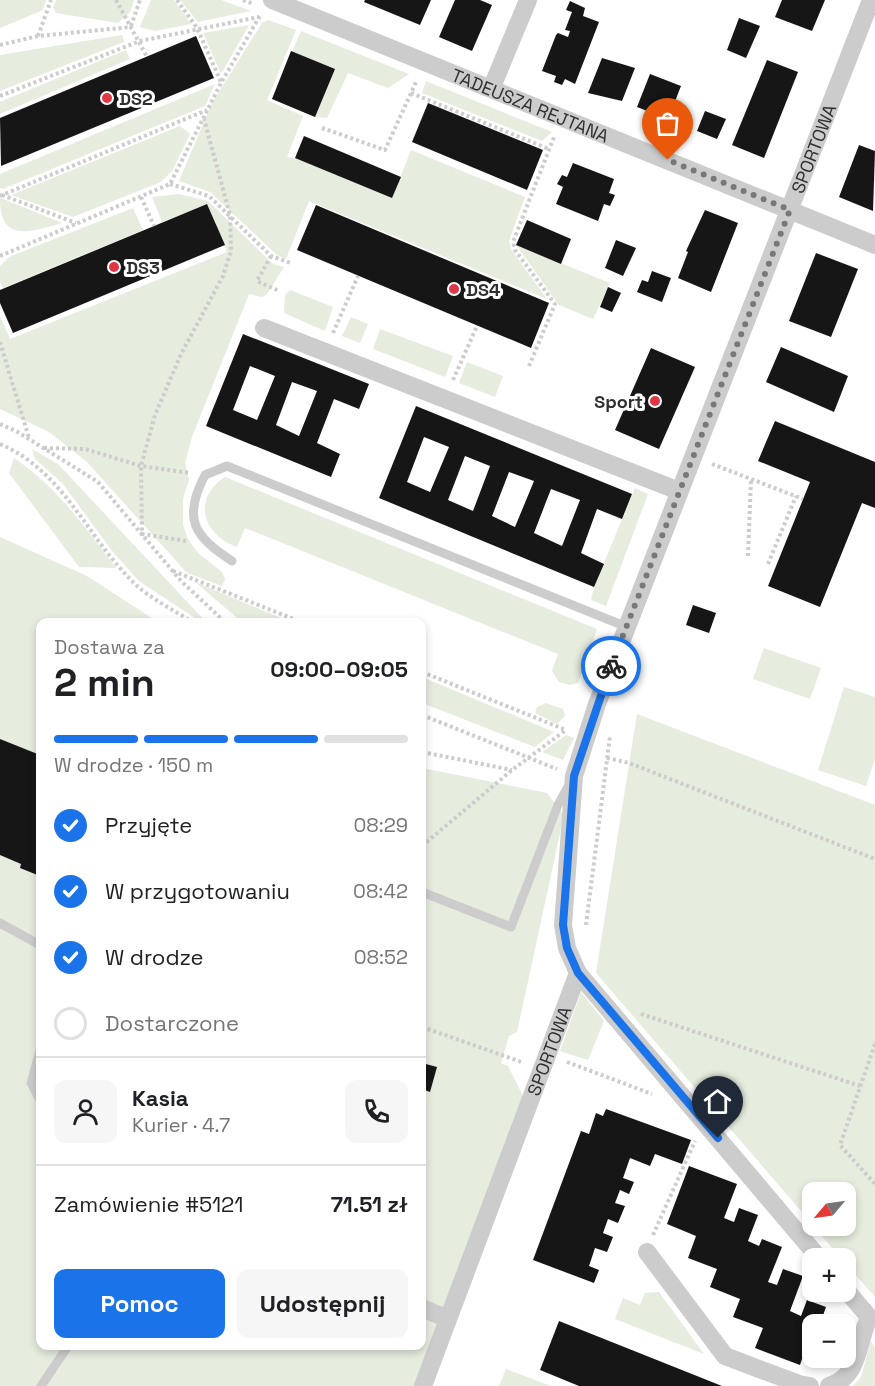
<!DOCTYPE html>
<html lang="pl">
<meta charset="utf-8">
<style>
:root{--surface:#fff;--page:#f6f6f6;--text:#202124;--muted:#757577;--line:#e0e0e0;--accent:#1a73e8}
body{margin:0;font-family:"Space Grotesk",sans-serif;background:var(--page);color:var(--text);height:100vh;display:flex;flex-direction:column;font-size:22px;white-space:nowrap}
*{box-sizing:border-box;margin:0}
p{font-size:20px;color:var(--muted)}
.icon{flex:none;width:33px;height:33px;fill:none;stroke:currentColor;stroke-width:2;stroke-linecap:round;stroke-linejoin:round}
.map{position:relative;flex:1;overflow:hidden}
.sheet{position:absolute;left:36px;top:618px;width:390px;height:732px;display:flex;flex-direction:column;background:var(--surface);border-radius:12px;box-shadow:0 3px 9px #0003}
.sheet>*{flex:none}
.needle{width:39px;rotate:241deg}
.buttons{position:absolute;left:802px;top:1182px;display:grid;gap:12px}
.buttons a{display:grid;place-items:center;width:54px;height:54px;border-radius:12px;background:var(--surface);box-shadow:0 3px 9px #0003;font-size:30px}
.pin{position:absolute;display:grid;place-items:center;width:51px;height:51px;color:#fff;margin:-62px -26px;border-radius:50% 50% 50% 0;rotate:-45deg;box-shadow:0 0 6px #0007}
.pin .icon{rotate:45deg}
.courier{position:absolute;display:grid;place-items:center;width:60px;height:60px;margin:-30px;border:4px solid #1a73e8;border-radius:50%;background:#fff;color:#222;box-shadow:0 2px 8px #0007}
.overview em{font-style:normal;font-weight:600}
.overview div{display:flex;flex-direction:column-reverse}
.overview{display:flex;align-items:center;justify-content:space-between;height:102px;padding:0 18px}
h1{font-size:39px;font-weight:600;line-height:45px}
.bar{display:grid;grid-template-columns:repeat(4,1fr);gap:9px 6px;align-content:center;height:72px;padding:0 18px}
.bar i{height:8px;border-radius:4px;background:var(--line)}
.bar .active{background:var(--accent)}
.bar p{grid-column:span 4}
.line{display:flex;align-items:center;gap:15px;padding:0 18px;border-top:2px solid var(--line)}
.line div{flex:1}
.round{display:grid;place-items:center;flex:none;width:63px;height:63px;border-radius:12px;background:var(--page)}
ol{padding:0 18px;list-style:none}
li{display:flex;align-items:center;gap:18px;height:66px}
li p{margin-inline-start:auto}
li .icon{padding:6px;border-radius:50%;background:var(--accent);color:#fff;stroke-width:4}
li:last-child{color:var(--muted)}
li i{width:33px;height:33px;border:3px solid var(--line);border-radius:50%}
.cta{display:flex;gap:12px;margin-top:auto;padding:12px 18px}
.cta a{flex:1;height:69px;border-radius:12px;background:var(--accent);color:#fff;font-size:24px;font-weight:600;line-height:69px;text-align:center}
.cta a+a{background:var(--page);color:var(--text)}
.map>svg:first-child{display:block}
</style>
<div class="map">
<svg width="875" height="1386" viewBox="0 0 875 1386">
<rect width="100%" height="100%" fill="#fff"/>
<!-- green -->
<g fill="#e6ecde">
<path d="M0,0H46L43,10L0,28Z"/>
<path d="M56,0H134L130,12L118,23L56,13L53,7Z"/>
<path d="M151,0H174L191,24L155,31L140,27Z"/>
<path d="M180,0H221L251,11L198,22Z"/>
<path d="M268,20L296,30L267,100L303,116L287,157L295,158L392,198L411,150L525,197L509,241L511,249L547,299L309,201L286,259L277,255L210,192L179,181L212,103L262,23Z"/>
<path d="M249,25L221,74L203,33Z"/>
<path d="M301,31L409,74L388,88L348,73L327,118L315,117L272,99Z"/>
<path d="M122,35L124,42L0,91V55Z"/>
<path d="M126,50L130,59L0,114V102Z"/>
<path d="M426,81L552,132L542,141L422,93Z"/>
<path d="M215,84L205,106L3,189L0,188V174Z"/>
<path d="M180,126L190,134L172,171L161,182L73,217L11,195Z"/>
<path d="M179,194L208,201L273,264L284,267L267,294L262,297L249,294L192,437L185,463L189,480L183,499V525L188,539L198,553L222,572L225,579L222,586L187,573L87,462L49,432L0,409V316L10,339L227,252L207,204L162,222L152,197Z"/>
<path d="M0,199L1,198L62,223C31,232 0,243 0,199Z"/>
<path d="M133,208L143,230L3,288L0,281V266L9,257Z"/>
<path d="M516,245L610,283L593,319L559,305Z"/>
<path d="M290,290L333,307L325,331L284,313L285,295Z"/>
<path d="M351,317L368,324L360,343L342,336Z"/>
<path d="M380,329L453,356L445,377L373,349Z"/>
<path d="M467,362L503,376L495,397L459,383Z"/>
<path d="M32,449L58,464L206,622H201L139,581L113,552L63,484L35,459Z"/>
<path d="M14,458C57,487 85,527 116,568L79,567L9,473Z"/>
<path d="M225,477L597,629L578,683L570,685L559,682L552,671L558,654L245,528L237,547C203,535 191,499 225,477Z"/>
<path d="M635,488L648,494L606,606L591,600L594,587Z"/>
<path d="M0,537L87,576L158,622H40V1346H422V768L547,793L564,815L517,1032L509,1036L501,1063L508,1066L524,1098L417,1386H0Z"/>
<path d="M195,582L291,622H242Z"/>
<path d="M764,648L821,668L810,699L753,679Z"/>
<path d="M422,677L554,732L535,747L422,703Z"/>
<path d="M844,687L875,697V759L866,786L818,770Z"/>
<path d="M546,703L563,709L565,716L557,724L535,713L537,707Z"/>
<path d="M637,714L875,805V1297L846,1264V1258H841L813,1226H846V1192H813V1225L596,973Z"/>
<path d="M566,735L574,738L563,760L542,752Z"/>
<path d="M581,992L604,1021L588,1060L560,1051Z"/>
<path d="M659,1292L704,1354L615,1319L623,1298L640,1305L645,1293Z"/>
<path d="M871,1341L875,1348V1386H853L861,1377Z"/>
<path d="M506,1369L551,1386H499Z"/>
</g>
<!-- building -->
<g fill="#161616" fill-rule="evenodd">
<path d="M365,0H431L420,25L364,2Z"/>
<path d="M455,0H480L492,5L472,51L439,37Z"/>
<path d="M782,0H825L812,31L775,17Z"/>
<path d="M570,1L585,8L583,16L599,22L575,84L565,79L562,85L554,82L556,76L542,71L556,35L558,33L568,37L570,31L565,30L572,12L566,10Z"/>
<path d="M739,18L760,26L746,58L727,50Z"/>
<path d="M196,36L214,78L1,166L0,118Z"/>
<path d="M291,51L335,69L315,117L272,99Z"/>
<path d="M602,58L635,68L622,101L588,93Z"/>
<path d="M767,60L798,72L764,158L732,145Z"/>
<path d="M650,74L681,86L668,119L637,107Z"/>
<path d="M428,103L543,150L527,190L412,142Z"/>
<path d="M705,111L726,119L717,139L697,131Z"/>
<path d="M304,136L401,177L392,198L295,158Z"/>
<path d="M859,145L875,151L873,211L839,197Z"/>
<path d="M573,163L614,179L609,193L615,195L610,206L604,204L598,221L556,204L563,187L557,184L562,175L567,177Z"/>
<path d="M207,204L225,245L13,333L0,303V290Z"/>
<path d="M316,205L549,303L531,348L297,250Z"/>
<path d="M705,210L738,223L711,292L678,278L688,252L686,251Z"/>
<path d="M527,220L571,239L561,264L516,245Z"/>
<path d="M616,240L636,248L623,276L605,268Z"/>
<path d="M816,253L858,269L831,337L789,321Z"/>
<path d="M652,271L671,278L662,302L637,292L642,280L648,282Z"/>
<path d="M608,287L621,293L612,312L600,307Z"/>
<path d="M243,334L369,384L359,409L334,399L317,443L340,454L331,477L206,426ZM250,366L275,376L257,420L233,410ZM292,382L317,391L299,436L276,425Z"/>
<path d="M781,347L848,376L834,412L766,382Z"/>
<path d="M651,348L695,367L659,449L615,430Z"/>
<path d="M416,406L632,494L622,519L597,509L581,553L604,564L594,587L379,498ZM424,437L449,447L430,492L407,482ZM465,456L490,466L473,511L448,500ZM509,472L534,481L515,527L492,516ZM551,489L580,500L562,546L534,533Z"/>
<path d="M775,421L875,462V508L862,503L820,607L768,586L810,482L758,461Z"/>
<path d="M693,605L716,613L709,633L686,625Z"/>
<path d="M0,739L40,755V876L20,868L21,864L0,855Z"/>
<path d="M422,1063L437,1067L430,1092L422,1089Z"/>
<path d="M606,1109L691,1140L682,1164L655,1154L650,1166L630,1158L623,1178L634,1182L629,1194L620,1190L615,1203L625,1206L618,1223L608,1219L603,1233L613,1237L607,1252L595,1248L589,1266L599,1270L594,1283L533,1260L581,1131L589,1134L596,1113L603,1116Z"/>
<path d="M689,1166L737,1184L724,1218L734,1222L739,1208L758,1215L748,1241L759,1246L762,1239L782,1247L768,1282L777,1285L783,1269L803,1276L790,1311L801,1316L807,1300L826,1307L820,1324H813V1358H824L822,1363L803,1356L800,1365L755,1348L763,1328L733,1317L740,1299L710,1287L717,1269L688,1258L696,1236L667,1224Z"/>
<path d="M559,1321L722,1386H579L540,1370Z"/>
</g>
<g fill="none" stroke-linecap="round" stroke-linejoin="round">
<!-- path -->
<g stroke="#ccc" stroke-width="4" stroke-dasharray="3 3" stroke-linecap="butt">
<path d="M116,0L147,57"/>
<path d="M177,0L197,28L221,82"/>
<path d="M243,0L254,4"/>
<path d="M131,26L140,0"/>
<path d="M38,36L51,0"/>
<path d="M0,45L38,36L131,27"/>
<path d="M411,93L549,149"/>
<path d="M0,96L140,41L259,17"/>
<path d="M322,128L385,150L417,80"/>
<path d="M170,184L209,196L271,256L291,263"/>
<path d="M2,195L76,223"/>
<path d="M0,196L207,110"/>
<path d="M141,197L154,226"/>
<path d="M0,256L170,184L221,83L261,14"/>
<path d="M271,256L257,281L279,291"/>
<path d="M333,333L358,276"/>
<path d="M0,342L29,438"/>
<path d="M529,366L555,304L515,250L513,242L554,137"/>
<path d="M453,380L477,326"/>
<path d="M0,424L16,431L98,482L181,581L225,622"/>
<path d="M0,444C65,472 87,538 135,584C151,599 174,610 192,622"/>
<path d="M44,448L85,449L141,466L190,473"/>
<path d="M712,464L803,499"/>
<path d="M186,541L142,534L141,466L155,415L181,354L223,276L231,251L230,215L204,119"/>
<path d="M748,556L751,479"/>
<path d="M768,564L796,496"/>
<path d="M173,571L301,622"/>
<path d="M422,672L566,730"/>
<path d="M422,715L557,769"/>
<path d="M422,752L512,770"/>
<path d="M607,758L629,763L875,859"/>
<path d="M422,846L512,770L566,730"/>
<path d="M586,925L610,736"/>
<path d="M641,1014L860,1086"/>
<path d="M422,1027L524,1063"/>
<path d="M875,1044L840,1145L875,1184"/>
<path d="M567,1062L652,1094"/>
<path d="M653,1235L695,1141"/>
</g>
<!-- lane -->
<g stroke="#ccc" stroke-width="9">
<path d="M232,561C194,536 182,519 205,475L227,466L627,627"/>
<path d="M422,892L511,927L558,805L569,785"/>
<path d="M0,923L40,945"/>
<path d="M40,1051L31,1083L40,1100"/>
<path d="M41,1386L68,1346"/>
</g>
<!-- street -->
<g stroke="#ccc" stroke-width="18">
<path id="s1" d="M272,0L875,245"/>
<path d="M492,87L528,0"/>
<path d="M264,328L679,491"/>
<path d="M647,1252L725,1356L799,1384L810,1386"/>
<path id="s2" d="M819,1258L578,973L567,948L563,925L574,776L597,704L871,0"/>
<path d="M422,1308L448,1319"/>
<path id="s3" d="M423,1386L578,973"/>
<path d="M829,1386C860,1377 857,1343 869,1317L846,1290"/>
</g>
</g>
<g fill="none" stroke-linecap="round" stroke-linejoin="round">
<!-- done -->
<path stroke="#787878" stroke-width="6" stroke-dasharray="0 10.8" d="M611,666L790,210L668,160"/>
<!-- route -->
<path stroke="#1a73e8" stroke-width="8" d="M611,666L574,776L563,925L567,948L578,973L718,1138"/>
</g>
<!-- markers -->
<g fill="#e03747" stroke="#fff" stroke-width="2">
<circle cx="107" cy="98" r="6"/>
<circle cx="114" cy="267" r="6"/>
<circle cx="454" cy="289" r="6"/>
<circle cx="655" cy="401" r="6"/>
</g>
<g text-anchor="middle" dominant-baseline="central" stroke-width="6" stroke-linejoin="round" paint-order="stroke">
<!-- poi labels -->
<g font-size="18" font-weight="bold" fill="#2f2f2f" stroke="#fff" text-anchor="start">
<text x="119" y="98">DS2</text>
<text x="126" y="267">DS3</text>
<text x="466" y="289">DS4</text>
<text x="643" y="401" text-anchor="end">Sport</text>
</g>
<!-- street labels -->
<g font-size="18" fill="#2f2f2f" stroke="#fff">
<text stroke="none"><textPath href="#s1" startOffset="279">TADEUSZA REJTANA</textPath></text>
<text stroke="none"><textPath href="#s2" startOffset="1245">SPORTOWA</textPath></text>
<text stroke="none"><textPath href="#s3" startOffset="358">SPORTOWA</textPath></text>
</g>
</g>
</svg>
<div class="buttons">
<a><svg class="needle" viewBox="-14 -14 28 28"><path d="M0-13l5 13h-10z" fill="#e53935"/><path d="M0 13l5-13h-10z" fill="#757577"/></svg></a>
<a>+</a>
<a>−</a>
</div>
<div class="pin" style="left:668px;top:160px;background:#ea580c"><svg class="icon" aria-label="bag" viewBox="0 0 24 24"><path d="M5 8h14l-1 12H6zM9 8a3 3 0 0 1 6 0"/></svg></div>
<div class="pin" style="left:718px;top:1138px;background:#1f2937"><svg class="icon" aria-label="home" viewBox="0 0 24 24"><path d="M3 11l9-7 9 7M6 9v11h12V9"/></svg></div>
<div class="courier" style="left:611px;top:666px"><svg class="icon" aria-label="bike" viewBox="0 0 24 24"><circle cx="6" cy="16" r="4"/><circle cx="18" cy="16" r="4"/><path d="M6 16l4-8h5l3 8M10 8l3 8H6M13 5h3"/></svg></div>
<section class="sheet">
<div class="overview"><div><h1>2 min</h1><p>Dostawa za</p></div><em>09:00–09:05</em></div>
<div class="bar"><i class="active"></i><i class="active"></i><i class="active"></i><i></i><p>W drodze · 150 m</p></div>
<ol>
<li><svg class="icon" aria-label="check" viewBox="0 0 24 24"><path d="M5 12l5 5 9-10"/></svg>Przyjęte<p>08:29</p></li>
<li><svg class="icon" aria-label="check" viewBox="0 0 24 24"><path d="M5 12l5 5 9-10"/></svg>W przygotowaniu<p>08:42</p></li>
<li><svg class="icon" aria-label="check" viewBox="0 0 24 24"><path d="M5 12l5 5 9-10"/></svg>W drodze<p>08:52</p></li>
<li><i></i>Dostarczone</li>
</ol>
<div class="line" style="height:108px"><a class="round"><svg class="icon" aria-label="person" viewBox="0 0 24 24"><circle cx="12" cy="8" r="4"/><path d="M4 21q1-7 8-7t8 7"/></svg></a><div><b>Kasia</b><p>Kurier · 4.7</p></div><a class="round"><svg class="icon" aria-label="phone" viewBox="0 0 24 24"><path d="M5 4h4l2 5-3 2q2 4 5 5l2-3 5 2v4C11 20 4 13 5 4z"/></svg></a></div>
<div class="line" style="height:78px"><div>Zamówienie #5121</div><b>71.51 zł</b></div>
<div class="cta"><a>Pomoc</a><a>Udostępnij</a></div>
</section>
</div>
